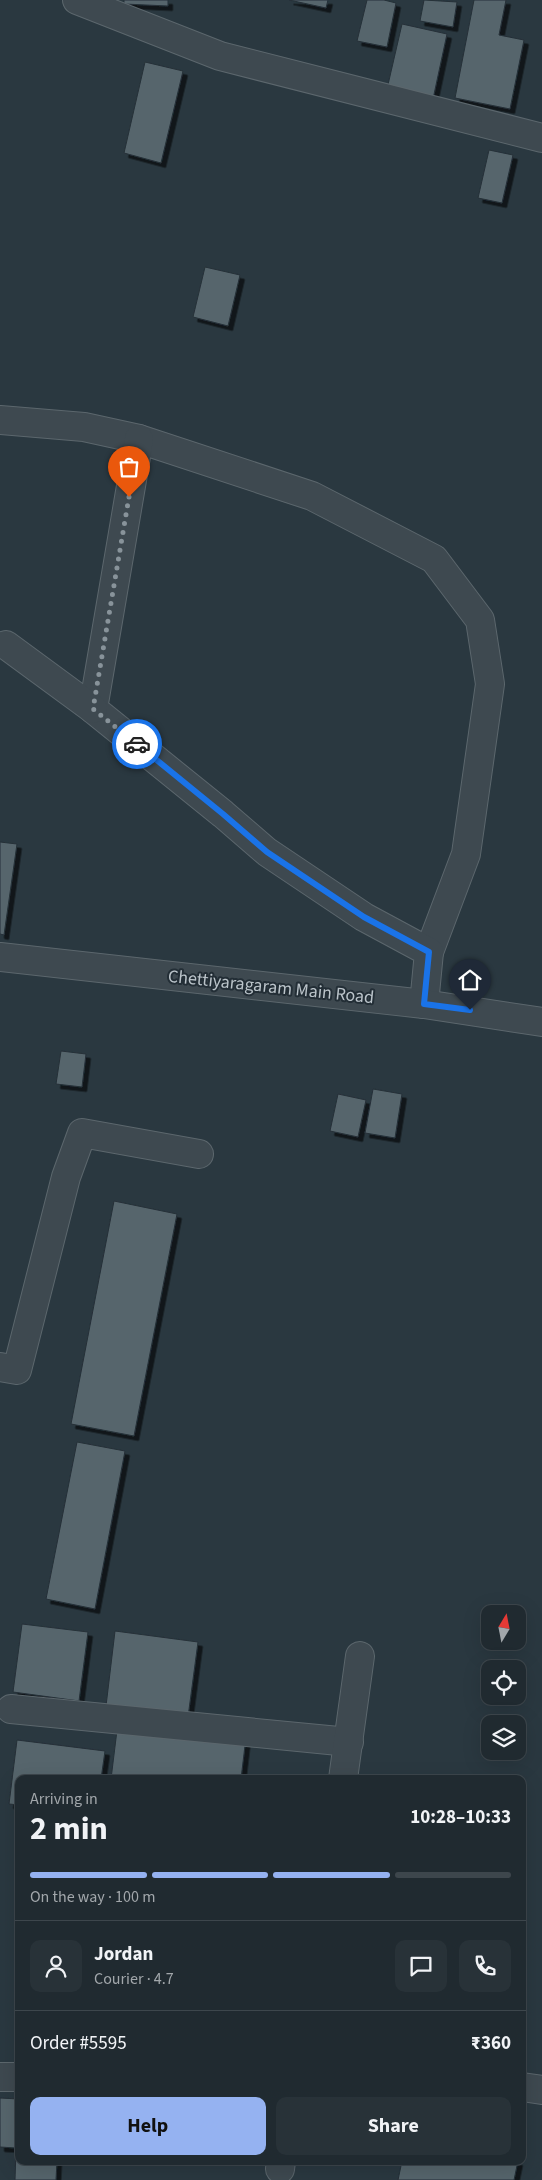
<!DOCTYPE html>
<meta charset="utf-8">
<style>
:root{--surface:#202a30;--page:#283238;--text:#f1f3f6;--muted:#a2a7ab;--line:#3d464c;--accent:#95b2f1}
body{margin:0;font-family:"Source Sans 3",sans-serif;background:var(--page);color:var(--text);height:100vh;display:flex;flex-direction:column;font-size:19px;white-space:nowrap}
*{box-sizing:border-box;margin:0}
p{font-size:16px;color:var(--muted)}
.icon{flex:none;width:28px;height:28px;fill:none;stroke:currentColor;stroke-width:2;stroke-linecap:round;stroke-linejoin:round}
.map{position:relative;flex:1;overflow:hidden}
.panel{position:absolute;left:15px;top:1775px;width:511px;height:390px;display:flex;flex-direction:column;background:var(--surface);border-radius:10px;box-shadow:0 5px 20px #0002,0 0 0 1px var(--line)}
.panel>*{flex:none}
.needle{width:32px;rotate:10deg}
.tools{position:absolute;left:481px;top:1605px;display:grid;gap:10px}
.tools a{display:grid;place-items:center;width:45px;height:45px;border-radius:10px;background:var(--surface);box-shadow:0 5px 20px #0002,0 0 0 1px var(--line);font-size:25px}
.pin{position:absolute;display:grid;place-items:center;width:42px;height:42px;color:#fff;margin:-51px -21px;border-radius:50% 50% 50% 0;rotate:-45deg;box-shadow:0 0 5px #0007}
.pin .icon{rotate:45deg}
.courier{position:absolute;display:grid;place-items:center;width:50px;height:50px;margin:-25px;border:4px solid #1a73e8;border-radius:50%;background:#fff;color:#222;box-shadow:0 1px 6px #0007}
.headline em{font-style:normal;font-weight:700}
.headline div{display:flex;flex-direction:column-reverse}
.headline{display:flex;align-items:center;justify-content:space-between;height:85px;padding:0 15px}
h1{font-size:32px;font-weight:700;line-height:38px}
.bar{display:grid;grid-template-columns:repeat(4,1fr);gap:8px 5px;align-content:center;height:60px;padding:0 15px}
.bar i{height:6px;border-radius:4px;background:var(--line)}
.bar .active{background:var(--accent)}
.bar p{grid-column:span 4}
.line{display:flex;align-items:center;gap:12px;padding:0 15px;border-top:1px solid var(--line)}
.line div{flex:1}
.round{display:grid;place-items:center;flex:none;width:52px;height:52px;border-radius:10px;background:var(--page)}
.cta{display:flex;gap:10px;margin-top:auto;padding:10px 15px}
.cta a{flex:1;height:58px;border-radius:10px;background:var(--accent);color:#111;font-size:20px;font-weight:700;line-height:58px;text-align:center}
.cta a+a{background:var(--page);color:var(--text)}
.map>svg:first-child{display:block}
</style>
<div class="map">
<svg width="542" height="2180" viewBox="0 0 542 2180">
<defs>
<filter id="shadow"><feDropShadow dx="4.5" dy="4.5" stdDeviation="0" flood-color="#0009"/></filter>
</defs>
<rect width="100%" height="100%" fill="#2a3840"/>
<!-- building -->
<g fill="#56656c" stroke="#253038" filter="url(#shadow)">
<path d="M124,0H168V6L124,4Z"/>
<path d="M289,0H328L326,8Z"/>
<path d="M367,0H384L396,3L387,47L357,41Z"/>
<path d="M424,0L457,2L453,27L420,21Z"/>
<path d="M474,0H506L499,35L524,40L510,109L455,98Z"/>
<path d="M402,24L447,34L433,99L387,89Z"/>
<path d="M145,62L183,71L161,163L124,153Z"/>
<path d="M489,150L513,155L502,203L478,198Z"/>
<path d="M205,267L240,275L228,326L193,317Z"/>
<path d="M0,842L17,844L4,935L0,934Z"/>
<path d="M61,1051L86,1054L82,1087L56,1084Z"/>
<path d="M373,1089L402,1094L395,1138L365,1133Z"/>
<path d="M338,1094L366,1100L358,1137L330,1131Z"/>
<path d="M114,1201L177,1214L134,1436L71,1424Z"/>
<path d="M77,1442L125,1451L95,1609L46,1599Z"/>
<path d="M22,1624L88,1632L79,1701L13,1692Z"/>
<path d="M115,1631L198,1642L188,1717L106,1706Z"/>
<path d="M118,1722L246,1737L241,1779H111Z"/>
<path d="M17,1740L105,1751L101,1779H19V1805L9,1804Z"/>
<path d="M0,2098L19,2099V2161H57L56,2180H15L16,2148L0,2147Z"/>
<path d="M402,2161H518L514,2180H398Z"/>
</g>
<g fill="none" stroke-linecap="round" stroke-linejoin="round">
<!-- minor casing -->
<g stroke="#5c676d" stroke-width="30">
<g id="minor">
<path d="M77,0L220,56L542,138"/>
<path d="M0,420L84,427L139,439L312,496L434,559L480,620L490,684L466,854L429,952"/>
<path d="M139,439L93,709L223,814L267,852L364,917L429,952L424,1004"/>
<path d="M6,645L93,709"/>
<path d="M0,957L424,1004L542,1022"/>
<path d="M0,1367L17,1370L66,1177L82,1133L199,1154"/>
<path d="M11,1709L349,1742"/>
<path d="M343,1779L360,1656"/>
<path d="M0,2077H19"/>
<path d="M522,2087L542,2090"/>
<path d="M280,2169L281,2161"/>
</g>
</g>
<!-- minor -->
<use href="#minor" stroke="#3e4950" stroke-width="28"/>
</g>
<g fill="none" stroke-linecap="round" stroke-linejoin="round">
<!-- done -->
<path stroke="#88939a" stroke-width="5" stroke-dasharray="0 9" d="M129,497L93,709L137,744"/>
<!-- route -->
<path stroke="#1a73e8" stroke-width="6" d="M137,744L223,814L267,852L364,917L429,952L424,1004L470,1010"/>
</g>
<g text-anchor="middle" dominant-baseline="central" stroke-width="4" stroke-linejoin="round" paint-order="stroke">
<!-- street labels -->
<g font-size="18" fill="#bbc4ca" stroke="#232e36">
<text transform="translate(271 987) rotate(6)">Chettiyaragaram Main Road</text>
</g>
</g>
</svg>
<div class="tools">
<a><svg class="needle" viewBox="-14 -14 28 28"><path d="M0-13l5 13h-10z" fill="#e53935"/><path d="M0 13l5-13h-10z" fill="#a2a7ab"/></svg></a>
<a><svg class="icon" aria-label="locate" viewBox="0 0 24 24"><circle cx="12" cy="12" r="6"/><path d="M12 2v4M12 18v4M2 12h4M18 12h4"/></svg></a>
<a><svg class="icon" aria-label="layers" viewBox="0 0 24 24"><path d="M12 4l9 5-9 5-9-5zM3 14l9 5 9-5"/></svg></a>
</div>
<div class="pin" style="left:129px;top:497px;background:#ea580c"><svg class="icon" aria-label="bag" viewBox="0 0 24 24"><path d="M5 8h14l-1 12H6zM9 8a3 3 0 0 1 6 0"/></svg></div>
<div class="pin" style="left:470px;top:1010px;background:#1f2937"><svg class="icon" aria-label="home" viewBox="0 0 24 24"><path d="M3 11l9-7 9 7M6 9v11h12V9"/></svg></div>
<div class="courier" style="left:137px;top:744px"><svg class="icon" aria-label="car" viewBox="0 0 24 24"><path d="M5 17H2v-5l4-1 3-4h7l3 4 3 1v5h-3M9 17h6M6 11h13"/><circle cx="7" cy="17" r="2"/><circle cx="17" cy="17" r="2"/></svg></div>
<section class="panel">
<div class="headline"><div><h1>2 min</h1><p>Arriving in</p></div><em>10:28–10:33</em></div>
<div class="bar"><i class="active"></i><i class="active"></i><i class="active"></i><i></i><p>On the way · 100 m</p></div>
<div class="line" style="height:90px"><a class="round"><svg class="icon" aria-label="person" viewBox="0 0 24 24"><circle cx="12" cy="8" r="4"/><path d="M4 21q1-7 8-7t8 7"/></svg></a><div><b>Jordan</b><p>Courier · 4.7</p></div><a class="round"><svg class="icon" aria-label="chat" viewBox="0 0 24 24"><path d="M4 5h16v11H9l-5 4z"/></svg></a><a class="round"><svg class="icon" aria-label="phone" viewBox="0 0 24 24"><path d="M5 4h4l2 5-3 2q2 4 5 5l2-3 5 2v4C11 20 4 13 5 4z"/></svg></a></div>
<div class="line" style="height:65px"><div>Order #5595</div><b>₹360</b></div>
<div class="cta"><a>Help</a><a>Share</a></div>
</section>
</div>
